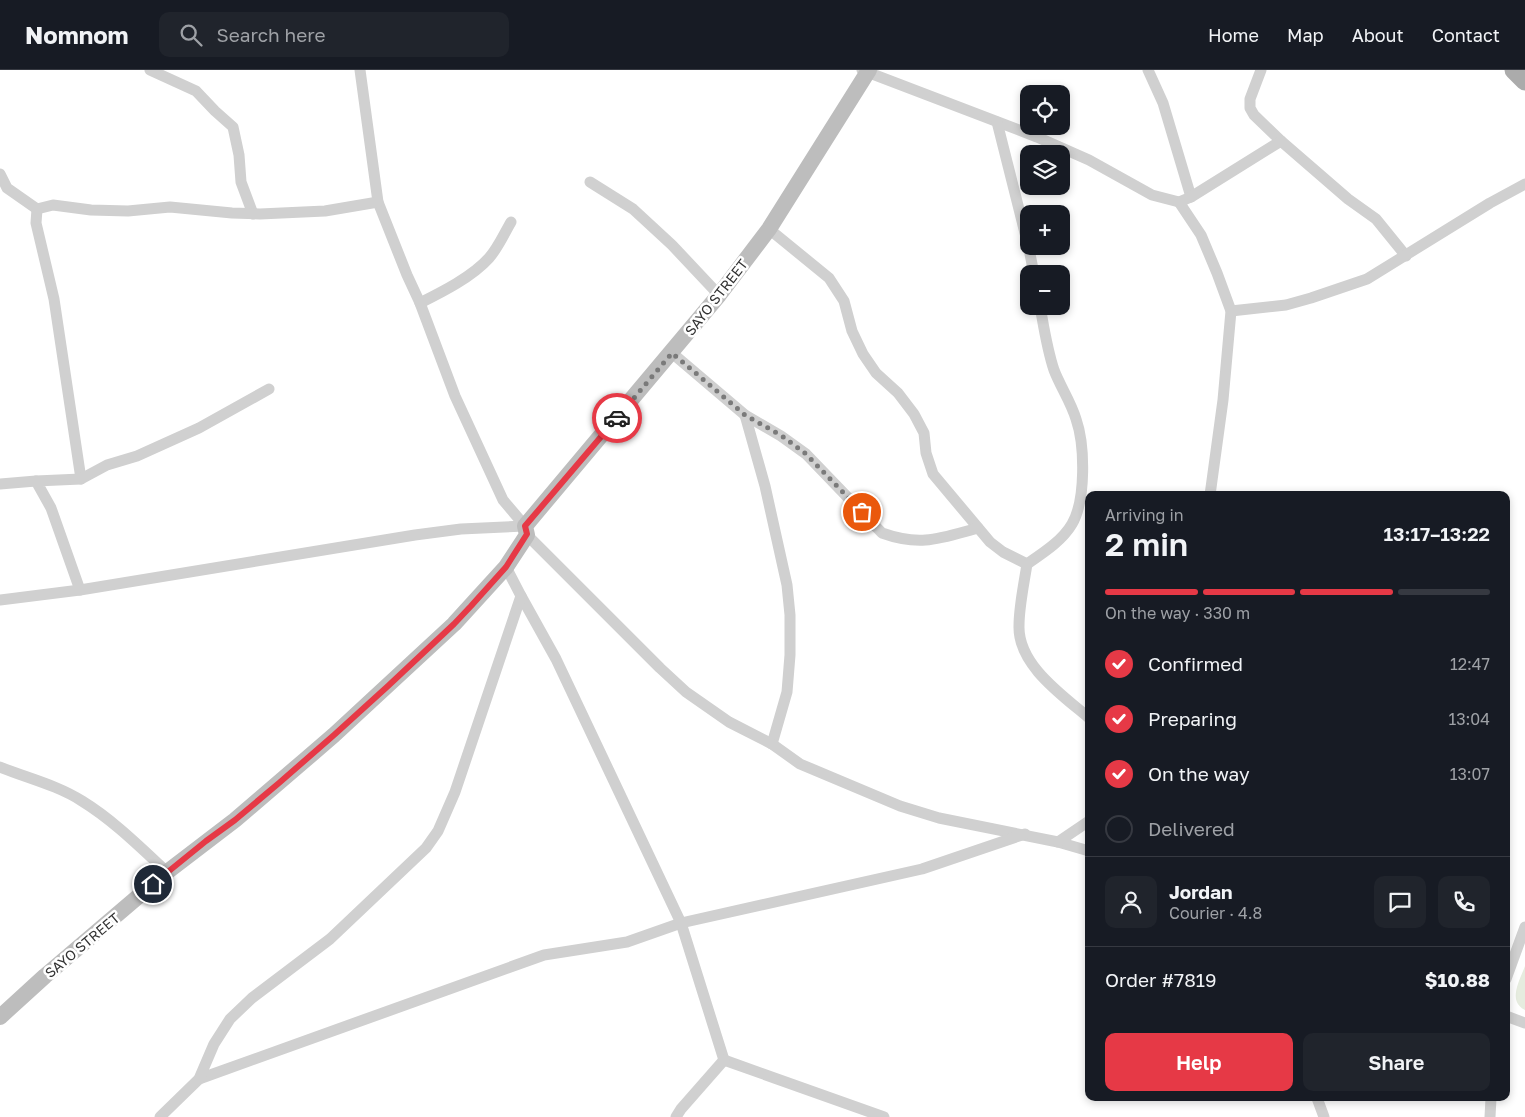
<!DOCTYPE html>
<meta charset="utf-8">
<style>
:root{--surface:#171b24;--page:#20242c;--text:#f1f3f6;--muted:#9ea1a6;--line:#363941;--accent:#e63946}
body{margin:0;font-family:"Golos Text",sans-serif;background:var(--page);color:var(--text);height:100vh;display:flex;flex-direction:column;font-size:19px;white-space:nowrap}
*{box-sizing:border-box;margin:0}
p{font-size:16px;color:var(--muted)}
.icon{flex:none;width:28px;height:28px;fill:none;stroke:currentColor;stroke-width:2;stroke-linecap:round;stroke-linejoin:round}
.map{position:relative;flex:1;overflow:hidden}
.details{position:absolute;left:1085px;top:421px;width:425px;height:610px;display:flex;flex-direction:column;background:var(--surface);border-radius:10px;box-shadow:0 2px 8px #0003}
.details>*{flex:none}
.buttons{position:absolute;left:1020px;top:15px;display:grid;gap:10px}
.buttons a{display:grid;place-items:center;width:50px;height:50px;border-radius:10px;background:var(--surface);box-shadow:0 2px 8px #0003;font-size:25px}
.pin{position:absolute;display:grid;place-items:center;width:42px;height:42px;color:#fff;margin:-21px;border:2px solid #fff;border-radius:50%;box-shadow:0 1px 5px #0007}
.courier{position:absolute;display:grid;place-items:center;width:50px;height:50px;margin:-25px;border:4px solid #e63946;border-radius:50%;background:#fff;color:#222;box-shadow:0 1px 6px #0007}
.summary em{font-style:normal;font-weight:600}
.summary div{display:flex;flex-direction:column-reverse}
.summary{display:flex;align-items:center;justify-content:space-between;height:85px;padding:0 20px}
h1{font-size:32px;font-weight:600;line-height:38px}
.bar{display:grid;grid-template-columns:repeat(4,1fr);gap:8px 5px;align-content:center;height:60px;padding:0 20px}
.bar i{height:6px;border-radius:4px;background:var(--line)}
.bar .active{background:var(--accent)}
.bar p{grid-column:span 4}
.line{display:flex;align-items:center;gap:12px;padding:0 20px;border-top:1px solid var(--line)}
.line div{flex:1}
.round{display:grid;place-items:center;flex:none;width:52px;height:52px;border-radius:10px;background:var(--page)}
ol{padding:0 20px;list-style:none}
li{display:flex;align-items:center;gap:15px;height:55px}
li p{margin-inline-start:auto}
li .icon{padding:5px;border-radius:50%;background:var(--accent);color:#fff;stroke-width:4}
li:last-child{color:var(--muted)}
li i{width:28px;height:28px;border:2px solid var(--line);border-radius:50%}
.action{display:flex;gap:10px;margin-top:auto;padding:10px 20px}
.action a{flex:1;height:58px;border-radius:10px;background:var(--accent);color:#fff;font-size:20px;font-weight:600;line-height:58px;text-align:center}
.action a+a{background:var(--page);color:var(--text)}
header{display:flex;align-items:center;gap:30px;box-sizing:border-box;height:70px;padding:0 25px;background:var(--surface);border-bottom:1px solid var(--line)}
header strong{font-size:24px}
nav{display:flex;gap:28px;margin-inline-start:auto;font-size:18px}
.search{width:350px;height:45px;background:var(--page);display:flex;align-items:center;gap:12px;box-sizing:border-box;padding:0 18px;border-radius:10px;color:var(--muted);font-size:19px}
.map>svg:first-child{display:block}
</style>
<header>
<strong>Nomnom</strong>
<div class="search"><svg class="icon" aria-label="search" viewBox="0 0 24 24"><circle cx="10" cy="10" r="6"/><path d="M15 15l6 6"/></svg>Search here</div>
<nav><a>Home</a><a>Map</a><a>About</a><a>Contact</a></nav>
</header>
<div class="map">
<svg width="1525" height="1047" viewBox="0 0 1525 1047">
<rect width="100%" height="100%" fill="#fff"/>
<!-- green -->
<path fill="#e6ecdf" d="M1525,896V940C1507,931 1520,910 1525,896Z"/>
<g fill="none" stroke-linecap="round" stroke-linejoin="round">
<!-- street -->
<g stroke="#d0d0d0" stroke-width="11">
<path d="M150,0L196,21L215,41L233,57L239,85L241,112L253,144"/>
<path d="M360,0L378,132L407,205L420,233L455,326L503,430L525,456"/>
<path d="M862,0L1037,67L1089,90L1152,125L1179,132"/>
<path d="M1148,0L1163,33L1191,127"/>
<path d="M1261,0L1250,29V38L1254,45L1281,71L1348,129L1376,149L1406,186"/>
<path d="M997,52L1029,179L1034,204"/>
<path d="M0,104L7,118L37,139L53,135L91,140L128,141L170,137L232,143L260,144L325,141L378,132"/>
<path d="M590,112L633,139L672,175L719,225"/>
<path d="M37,139L36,153L54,229L81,409"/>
<path d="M769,159L829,208L844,231L852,261L863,284L876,303L898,323L914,344L924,363L926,383L933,404L990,472L1003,482L1027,494"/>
<path d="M420,233C442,222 472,207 489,188C498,178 504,164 511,152"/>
<path d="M1040,236C1044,258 1047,279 1054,300C1060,316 1071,332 1076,349C1085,375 1086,430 1072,454C1062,471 1043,483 1027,494C1024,514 1019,536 1019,556C1018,595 1062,625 1089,648"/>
<path d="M1231,241L1286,235L1311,228L1367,209L1490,133L1525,114"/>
<path d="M672,283L745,345L781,366L806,384L882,463C921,477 941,468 978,458"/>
<path d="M745,345L765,416L787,515L790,545V585L787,622L772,674"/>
<path d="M0,414L36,411"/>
<path d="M1210,425L1223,330L1231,241L1217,203L1201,165L1179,132L1191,127L1281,71"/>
<path d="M527,465L660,598L686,622L729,652L772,674L800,694L900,736L939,748L1058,772L1089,781"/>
<path d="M506,497L521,526L556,589L681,853L724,990"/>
<path d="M80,520L51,438L36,411L81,409L107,395L137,386L199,358L269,319"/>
<path d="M0,530L80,520L415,465L461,459L525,456"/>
<path d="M0,697C27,708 57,715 82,731C113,750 140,777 167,802"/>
<path d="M1058,772L1089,751"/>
<path d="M1506,909L1525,857"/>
<path d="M1506,946L1525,953"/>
<path d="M724,990L884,1047"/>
<path d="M199,1009L544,885L627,872L681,853L922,799L1025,764"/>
<path d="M1317,1028L1324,1047"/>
<path d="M160,1047L199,1009L214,974L230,949L252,928L330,869L426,778L438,761L455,722L521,526"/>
<path d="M676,1047L681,1039L724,990"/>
<path d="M1490,1047L1491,1028"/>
</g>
<!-- secondary -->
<path stroke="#bdbdbd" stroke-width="16" d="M0,947L45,906L167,802L235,750L305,690L334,665L454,554L506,497L527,465L525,456L719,225L769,159L869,0"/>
<!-- primary -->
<path stroke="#ababab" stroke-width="19" d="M1514,0L1525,11"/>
</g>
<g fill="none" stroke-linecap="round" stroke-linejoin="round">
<!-- done -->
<path stroke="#7a7a7a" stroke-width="5" stroke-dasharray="0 9" d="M617,348L672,283L745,345L782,366L806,384L862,442"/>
<!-- route -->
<path stroke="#e63946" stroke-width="6" d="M153,814L206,771L235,750L279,713L334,665L388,616L454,554L471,536L506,497L527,464L525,456L617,348"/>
</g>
<g text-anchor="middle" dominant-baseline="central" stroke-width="5" stroke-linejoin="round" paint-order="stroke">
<!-- street labels -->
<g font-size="14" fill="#333" stroke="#fff">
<text transform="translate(716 227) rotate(-52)">SAYO STREET</text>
<text transform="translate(82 875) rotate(-40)">SAYO STREET</text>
</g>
</g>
</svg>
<div class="buttons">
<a><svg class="icon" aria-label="locate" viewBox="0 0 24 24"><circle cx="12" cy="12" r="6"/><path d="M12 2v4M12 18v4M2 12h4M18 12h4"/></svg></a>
<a><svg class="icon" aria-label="layers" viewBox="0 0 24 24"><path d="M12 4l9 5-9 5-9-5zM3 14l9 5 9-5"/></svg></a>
<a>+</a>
<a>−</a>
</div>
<div class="pin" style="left:862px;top:442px;background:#ea580c"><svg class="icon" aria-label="bag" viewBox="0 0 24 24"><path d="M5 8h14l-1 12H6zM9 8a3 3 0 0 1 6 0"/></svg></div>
<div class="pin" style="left:153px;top:814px;background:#1f2937"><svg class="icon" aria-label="home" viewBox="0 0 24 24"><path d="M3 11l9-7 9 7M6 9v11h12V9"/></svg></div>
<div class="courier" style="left:617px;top:348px"><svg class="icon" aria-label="car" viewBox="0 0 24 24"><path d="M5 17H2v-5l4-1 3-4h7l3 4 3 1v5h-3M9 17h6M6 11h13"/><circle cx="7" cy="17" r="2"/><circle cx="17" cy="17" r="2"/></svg></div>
<section class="details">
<div class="summary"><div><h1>2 min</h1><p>Arriving in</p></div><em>13:17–13:22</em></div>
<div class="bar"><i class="active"></i><i class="active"></i><i class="active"></i><i></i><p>On the way · 330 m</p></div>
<ol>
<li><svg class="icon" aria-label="check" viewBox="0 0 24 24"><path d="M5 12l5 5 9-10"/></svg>Confirmed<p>12:47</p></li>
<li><svg class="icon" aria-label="check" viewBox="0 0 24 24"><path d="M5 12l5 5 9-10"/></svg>Preparing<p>13:04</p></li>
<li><svg class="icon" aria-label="check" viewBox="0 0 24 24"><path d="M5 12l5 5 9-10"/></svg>On the way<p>13:07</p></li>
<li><i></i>Delivered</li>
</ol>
<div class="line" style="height:90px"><a class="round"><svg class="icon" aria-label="person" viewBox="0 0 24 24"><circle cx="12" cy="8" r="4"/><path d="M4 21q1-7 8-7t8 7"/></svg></a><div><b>Jordan</b><p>Courier · 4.8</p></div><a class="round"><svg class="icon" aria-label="chat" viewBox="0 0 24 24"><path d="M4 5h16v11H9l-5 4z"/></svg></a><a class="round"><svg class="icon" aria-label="phone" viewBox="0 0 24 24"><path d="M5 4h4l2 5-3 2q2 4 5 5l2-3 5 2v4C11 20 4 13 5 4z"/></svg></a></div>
<div class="line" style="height:65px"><div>Order #7819</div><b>$10.88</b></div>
<div class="action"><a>Help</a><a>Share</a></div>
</section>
</div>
